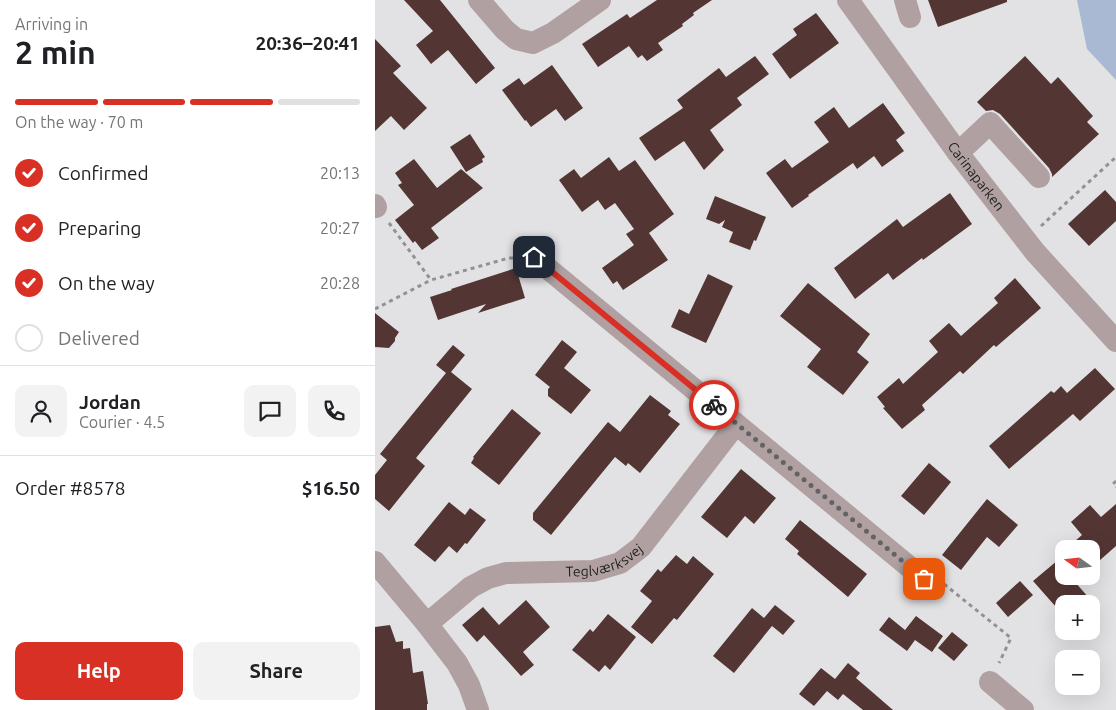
<!DOCTYPE html>
<meta charset="utf-8">
<style>
:root{--surface:#fff;--page:#f2f2f2;--text:#202124;--muted:#757577;--line:#e0e0e0;--accent:#d93025}
body{margin:0;font-family:Ubuntu,sans-serif;background:var(--page);color:var(--text);height:100vh;display:flex;flex-direction:column;font-size:19px;white-space:nowrap}
*{box-sizing:border-box;margin:0}
p{font-size:16px;color:var(--muted)}
.icon{flex:none;width:28px;height:28px;fill:none;stroke:currentColor;stroke-width:2;stroke-linecap:round;stroke-linejoin:round}
.map{position:relative;flex:1;overflow:hidden}
.side{display:flex;flex-direction:column;background:var(--surface);width:375px}
.side>*{flex:none}
.needle{width:32px;rotate:285deg}
.tools{position:absolute;left:680px;top:540px;display:grid;gap:10px}
.tools a{display:grid;place-items:center;width:45px;height:45px;border-radius:10px;background:var(--surface);box-shadow:0 5px 20px #0002;font-size:25px}
.pin{position:absolute;display:grid;place-items:center;width:42px;height:42px;color:#fff;margin:-21px;border-radius:10px;box-shadow:0 2px 8px #0006}
.courier{position:absolute;display:grid;place-items:center;width:50px;height:50px;margin:-25px;border:4px solid #d93025;border-radius:50%;background:#fff;color:#222;box-shadow:0 1px 6px #0007}
.head em{font-style:normal;font-weight:700}
.head div{display:flex;flex-direction:column-reverse}
.head{display:flex;align-items:center;justify-content:space-between;height:85px;padding:0 15px}
h1{font-size:32px;font-weight:700;line-height:38px}
.bar{display:grid;grid-template-columns:repeat(4,1fr);gap:8px 5px;align-content:center;height:60px;padding:0 15px}
.bar i{height:6px;border-radius:4px;background:var(--line)}
.bar .selected{background:var(--accent)}
.bar p{grid-column:span 4}
.line{display:flex;align-items:center;gap:12px;padding:0 15px;border-top:1px solid var(--line)}
.line div{flex:1}
.round{display:grid;place-items:center;flex:none;width:52px;height:52px;border-radius:10px;background:var(--page)}
ol{padding:0 15px;list-style:none}
li{display:flex;align-items:center;gap:15px;height:55px}
li p{margin-inline-start:auto}
li .icon{padding:5px;border-radius:50%;background:var(--accent);color:#fff;stroke-width:4}
li:last-child{color:var(--muted)}
li i{width:28px;height:28px;border:2px solid var(--line);border-radius:50%}
.primary-button{display:flex;gap:10px;margin-top:auto;padding:10px 15px}
.primary-button a{flex:1;height:58px;border-radius:10px;background:var(--accent);color:#fff;font-size:20px;font-weight:700;line-height:58px;text-align:center}
.primary-button a+a{background:var(--page);color:var(--text)}
main{display:flex;flex:1;min-height:0}
.map>svg:first-child{display:block}
</style>
<main>
<section class="side">
<div class="head"><div><h1>2 min</h1><p>Arriving in</p></div><em>20:36–20:41</em></div>
<div class="bar"><i class="selected"></i><i class="selected"></i><i class="selected"></i><i></i><p>On the way · 70 m</p></div>
<ol>
<li><svg class="icon" aria-label="check" viewBox="0 0 24 24"><path d="M5 12l5 5 9-10"/></svg>Confirmed<p>20:13</p></li>
<li><svg class="icon" aria-label="check" viewBox="0 0 24 24"><path d="M5 12l5 5 9-10"/></svg>Preparing<p>20:27</p></li>
<li><svg class="icon" aria-label="check" viewBox="0 0 24 24"><path d="M5 12l5 5 9-10"/></svg>On the way<p>20:28</p></li>
<li><i></i>Delivered</li>
</ol>
<div class="line" style="height:90px"><a class="round"><svg class="icon" aria-label="person" viewBox="0 0 24 24"><circle cx="12" cy="8" r="4"/><path d="M4 21q1-7 8-7t8 7"/></svg></a><div><b>Jordan</b><p>Courier · 4.5</p></div><a class="round"><svg class="icon" aria-label="chat" viewBox="0 0 24 24"><path d="M4 5h16v11H9l-5 4z"/></svg></a><a class="round"><svg class="icon" aria-label="phone" viewBox="0 0 24 24"><path d="M5 4h4l2 5-3 2q2 4 5 5l2-3 5 2v4C11 20 4 13 5 4z"/></svg></a></div>
<div class="line" style="height:65px"><div>Order #8578</div><b>$16.50</b></div>
<div class="primary-button"><a>Help</a><a>Share</a></div>
</section>
<div class="map">
<svg width="741" height="710" viewBox="0 0 741 710">
<rect width="100%" height="100%" fill="#e2e2e5"/>
<!-- water -->
<path fill="#a9b9d3" d="M702,0H741V80L712,49Z"/>
<!-- building -->
<g fill="#533633">
<path d="M29,0H65L120,68L101,84L73,50L56,64L41,45L58,31Z"/>
<path d="M282,0H337L318,13L319,15L307,24L308,26L283,43L288,50L272,61L267,55L263,58L254,46L223,67L207,44L252,14L255,18Z"/>
<path d="M553,0H632V2L563,27Z"/>
<path d="M441,13L464,43L415,79L397,54L422,35L418,29Z"/>
<path d="M0,39L26,66L18,73L52,108L29,130L16,116L0,131Z"/>
<path d="M380,56L394,74L362,98L367,105L335,130L349,150L329,170L309,141L280,161L264,138L308,108L302,100L344,68L351,77Z"/>
<path d="M650,56L676,84L683,77L718,116L712,122L724,134L677,177V174L674,168L625,114L618,110L611,111L602,102Z"/>
<path d="M177,65L208,108L190,121L181,109L156,127L151,120L150,121L127,90L144,78L149,85Z"/>
<path d="M508,103L530,133L521,140L529,151L507,167L499,156L482,169L478,163L433,195L434,196L417,208L391,173L410,159L417,168L454,142L439,122L459,107L474,128Z"/>
<path d="M95,134L110,157L107,159L108,162L91,172L75,147Z"/>
<path d="M234,157L244,171L260,160L299,214L274,233L293,260L248,290L242,281L238,284L227,268L259,245L251,234L259,229L240,203L230,210L223,200L207,212L184,180L199,169L206,178Z"/>
<path d="M39,159L62,188L86,169L108,188L56,228L64,238L47,250L40,241L38,243L20,220L39,205L23,185L27,183L20,173Z"/>
<path d="M730,190L741,202V221L714,246L693,224Z"/>
<path d="M575,193L597,224L548,260L547,258L518,280L513,273L480,299L459,268L522,219L528,227Z"/>
<path d="M340,196L391,217L381,241L379,240L375,250L354,242L358,232L347,227L350,220L344,224L331,219Z"/>
<path d="M141,268L150,298L103,313L111,304L63,320L55,297L77,290L76,289Z"/>
<path d="M333,274L358,286L331,343L296,327L304,309L314,314Z"/>
<path d="M640,278L666,308L621,347L619,345L588,374L585,371L547,405L550,410L527,429L508,408L510,407L502,397L524,378L528,384L563,352L554,341L574,323L586,336L623,303L619,298Z"/>
<path d="M433,283L495,334L482,352L494,362L468,395L432,367L446,349L405,316Z"/>
<path d="M0,313L24,332L20,338V341L14,348L0,347Z"/>
<path d="M187,340L202,352L189,368L216,390L196,414L173,396V389L175,387L160,375Z"/>
<path d="M78,345L90,355L76,372L97,389L41,458L50,466L14,511L0,499V475L12,460L5,454L71,373L61,365Z"/>
<path d="M720,368L740,389L705,421L698,414L634,469L614,446L676,391L679,393L686,386L692,393Z"/>
<path d="M275,395L296,411L293,415L305,424L265,473L253,463L251,466L240,457L176,535L158,520V513L233,422L245,432Z"/>
<path d="M137,409L166,433L124,485L96,463L99,458L98,457Z"/>
<path d="M554,463L576,482L549,515L526,496Z"/>
<path d="M366,469L401,498L379,524L370,516L352,538L326,517Z"/>
<path d="M612,499L643,525L624,547L612,537L586,570L567,555Z"/>
<path d="M74,502L90,515L95,508L111,520L92,544L90,543L82,553L74,546L60,562L39,545Z"/>
<path d="M741,504V546L716,568V549H694L693,547L707,535L696,522L715,505L726,517Z"/>
<path d="M425,520L492,574L473,597L422,554L424,551L410,539Z"/>
<path d="M301,555L312,564L318,556L339,574L302,620L299,618L277,644L256,627L277,601L265,591L283,569L286,572Z"/>
<path d="M689,555V576H707L700,582L721,606L716,610V604H689V616L658,581Z"/>
<path d="M645,581L658,595L633,617L621,603Z"/>
<path d="M151,600L175,627L148,652L159,665L146,676L109,635L102,642L87,625L108,607L124,625Z"/>
<path d="M400,605L420,621L408,635L397,626L359,673L338,656L377,608L389,618Z"/>
<path d="M233,614L261,637L235,670L230,665L224,672L197,650L215,629L218,632Z"/>
<path d="M541,616L568,636L557,652L540,640L532,651L504,630L514,617L530,630Z"/>
<path d="M15,625L21,642L28,641V649L35,648L38,673L48,671L53,704H52V710H0V627Z"/>
<path d="M577,632L593,645L579,661L563,648Z"/>
<path d="M473,663L485,673L481,678L518,710H488L468,694L463,700L452,691L439,706L424,694L446,668L460,679Z"/>
</g>
<g fill="none" stroke-linecap="round" stroke-linejoin="round">
<!-- path -->
<g stroke="#929294" stroke-width="3" stroke-dasharray="4 4" stroke-linecap="butt">
<path d="M14,223L56,280L134,258H139"/>
<path d="M666,226L741,157"/>
<path d="M0,309L56,280"/>
<path d="M741,481L738,484L741,487"/>
<path d="M569,584L636,638L624,663"/>
</g>
<!-- minor -->
<g stroke="#b0a0a1" stroke-width="22">
<path d="M104,0L130,30L141,39L158,43L178,33L225,0"/>
<path id="s1" d="M473,0L583,153L660,252L741,341"/>
<path d="M530,0L535,17"/>
<path d="M583,153L615,123L664,177"/>
<path d="M0,205L1,207"/>
<path d="M159,257L549,579"/>
<path d="M0,562L52,624L82,663L94,685L103,710"/>
<path id="s2" d="M52,624L96,587L113,578L131,573L218,571L245,563L266,547L361,424"/>
<path d="M615,682L648,710"/>
</g>
</g>
<g fill="none" stroke-linecap="round" stroke-linejoin="round">
<!-- done -->
<path stroke="#636364" stroke-width="5" stroke-dasharray="0 9" d="M339,405L549,579"/>
<!-- route -->
<path stroke="#d93025" stroke-width="6" d="M159,257L339,405"/>
</g>
<g text-anchor="middle" dominant-baseline="central" stroke-width="5" stroke-linejoin="round" paint-order="stroke">
<!-- street labels -->
<g font-size="14" fill="#1e1e1f" stroke="#e2e2e5">
<text stroke="none"><textPath href="#s1" startOffset="218">Carinaparken</textPath></text>
<text stroke="none"><textPath href="#s2" startOffset="196">Teglværksvej</textPath></text>
</g>
</g>
</svg>
<div class="tools">
<a><svg class="needle" viewBox="-14 -14 28 28"><path d="M0-13l5 13h-10z" fill="#e53935"/><path d="M0 13l5-13h-10z" fill="#757577"/></svg></a>
<a>+</a>
<a>−</a>
</div>
<div class="pin" style="left:549px;top:579px;background:#ea580c"><svg class="icon" aria-label="bag" viewBox="0 0 24 24"><path d="M5 8h14l-1 12H6zM9 8a3 3 0 0 1 6 0"/></svg></div>
<div class="pin" style="left:159px;top:257px;background:#1f2937"><svg class="icon" aria-label="home" viewBox="0 0 24 24"><path d="M3 11l9-7 9 7M6 9v11h12V9"/></svg></div>
<div class="courier" style="left:339px;top:405px"><svg class="icon" aria-label="bike" viewBox="0 0 24 24"><circle cx="6" cy="16" r="4"/><circle cx="18" cy="16" r="4"/><path d="M6 16l4-8h5l3 8M10 8l3 8H6M13 5h3"/></svg></div>
</div>
</main>
